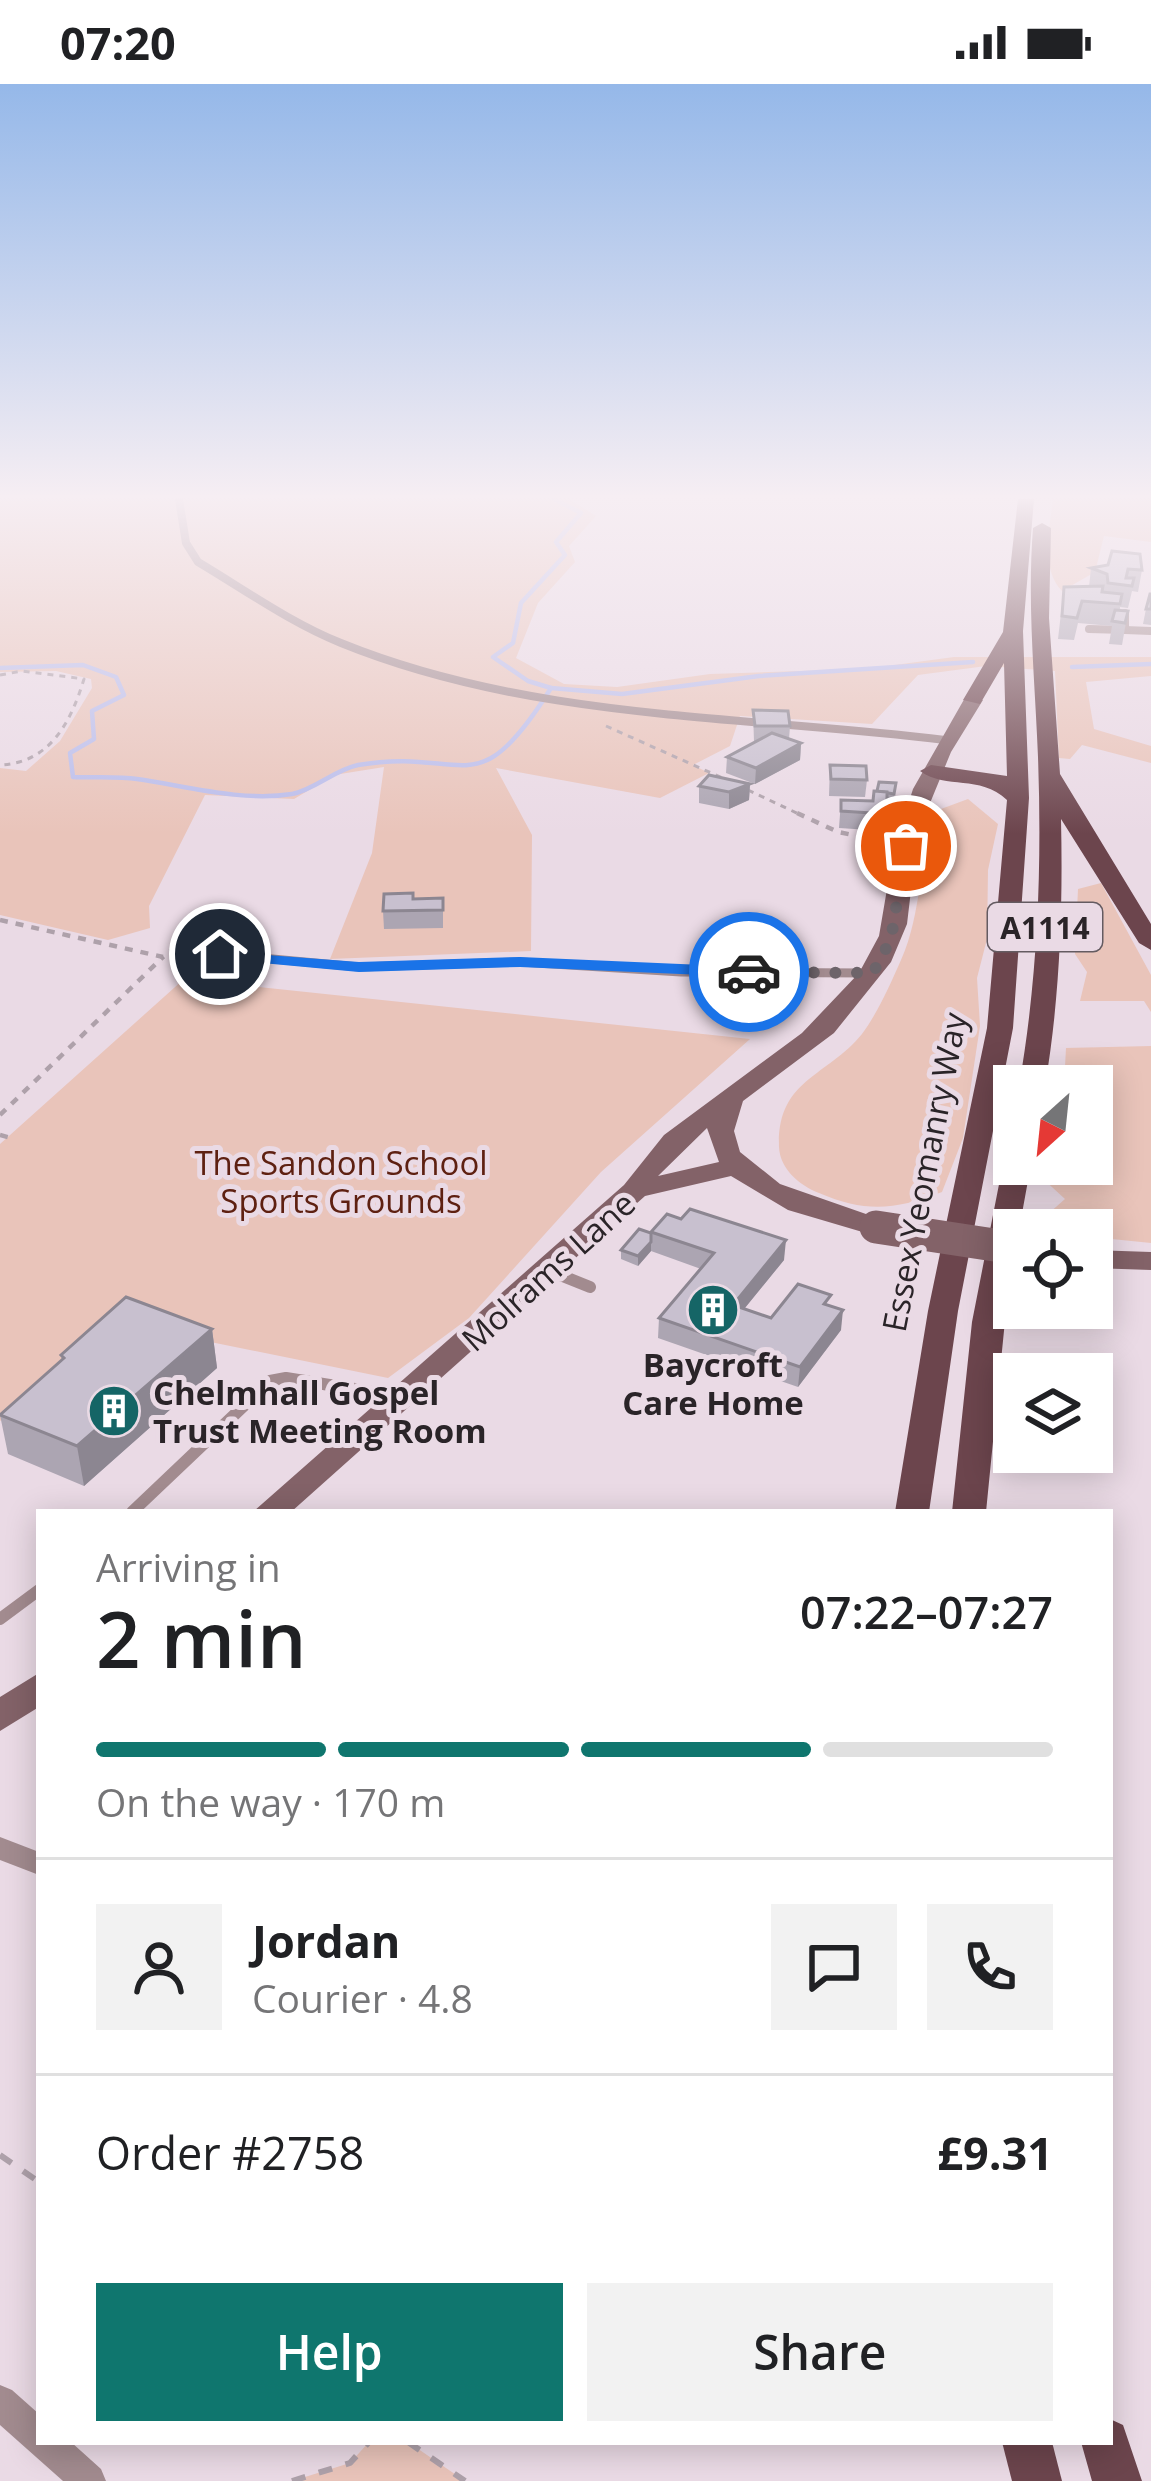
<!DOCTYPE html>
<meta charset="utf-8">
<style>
:root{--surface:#fff;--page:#f2f2f2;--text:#202124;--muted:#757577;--line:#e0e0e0;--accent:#0f766e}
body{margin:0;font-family:"Open Sans",sans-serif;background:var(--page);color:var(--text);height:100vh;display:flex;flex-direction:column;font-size:45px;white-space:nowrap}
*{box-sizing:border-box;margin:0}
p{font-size:39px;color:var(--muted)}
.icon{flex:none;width:66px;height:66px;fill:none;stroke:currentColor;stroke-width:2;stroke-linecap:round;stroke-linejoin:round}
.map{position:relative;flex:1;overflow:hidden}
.details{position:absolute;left:36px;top:1425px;width:1077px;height:936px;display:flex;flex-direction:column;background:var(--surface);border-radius:0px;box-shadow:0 6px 30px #0003}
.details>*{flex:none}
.needle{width:78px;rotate:207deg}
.buttons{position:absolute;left:993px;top:981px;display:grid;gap:24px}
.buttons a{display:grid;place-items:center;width:120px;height:120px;border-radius:0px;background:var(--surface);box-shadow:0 6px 30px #0003;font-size:60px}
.pin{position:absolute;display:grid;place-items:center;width:102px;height:102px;color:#fff;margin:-51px;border:6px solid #fff;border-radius:50%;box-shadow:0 3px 12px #0007}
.courier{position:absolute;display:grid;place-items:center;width:120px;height:120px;margin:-60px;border:9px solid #1a73e8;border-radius:50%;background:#fff;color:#222;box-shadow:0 3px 15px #0007}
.summary em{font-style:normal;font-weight:600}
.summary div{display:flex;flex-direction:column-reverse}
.summary{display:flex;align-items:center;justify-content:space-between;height:204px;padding:0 60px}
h1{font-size:78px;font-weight:600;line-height:90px}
.bar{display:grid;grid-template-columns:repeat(4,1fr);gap:18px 12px;align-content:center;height:144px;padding:0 60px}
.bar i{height:15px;border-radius:9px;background:var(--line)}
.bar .current{background:var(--accent)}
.bar p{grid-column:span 4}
.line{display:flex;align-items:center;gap:30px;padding:0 60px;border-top:3px solid var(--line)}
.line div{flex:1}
.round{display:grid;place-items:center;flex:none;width:126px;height:126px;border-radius:0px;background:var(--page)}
.cta{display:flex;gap:24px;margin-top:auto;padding:24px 60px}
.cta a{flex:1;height:138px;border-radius:0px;background:var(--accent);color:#fff;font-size:48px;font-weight:600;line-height:138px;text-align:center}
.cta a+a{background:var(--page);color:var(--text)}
.status{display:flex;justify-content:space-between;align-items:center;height:84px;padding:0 60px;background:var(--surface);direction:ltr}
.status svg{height:33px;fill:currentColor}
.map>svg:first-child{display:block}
</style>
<div class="status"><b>07:20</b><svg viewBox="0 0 49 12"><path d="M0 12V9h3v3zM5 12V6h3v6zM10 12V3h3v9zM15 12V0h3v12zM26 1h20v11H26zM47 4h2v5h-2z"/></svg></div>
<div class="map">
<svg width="1151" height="2397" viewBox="0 0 1151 2397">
<rect width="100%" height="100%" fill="#eadae5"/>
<!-- green -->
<g fill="#e9c4ba">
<path d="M0,415H569L596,432L569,462L575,478L538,519L516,574L564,600L617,603L710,590L865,585L954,573H1151V592L1086,598L1094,645L1151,662V679L1082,661L1070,675L1059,674L1055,587L986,582L918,591L872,640L740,632L730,662L693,681L709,689L660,714L496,684L532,751L531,867L330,875L372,769L384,683L334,691L294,715L205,711L149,822L150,844L108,856L0,831V684L26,687L60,657L92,604L91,595L56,587L0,588Z"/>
<path d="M1053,415H1151V458L1104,452L1095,488L1062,507C1040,485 1050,443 1053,415Z"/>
<path d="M968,715L998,740L988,786L987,855L977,894L980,942L963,1054L942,1108C895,1126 866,1129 819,1109C799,1101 780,1085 779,1063C777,995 827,993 862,950C877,930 891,899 901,876C923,828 917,773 941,725Z"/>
<path d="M1101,799L1151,891V928L1144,917H1080L1087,888L1075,870L1078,805Z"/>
<path d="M184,895L750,955L601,1088L469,1234L388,1294L117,1239L0,1337V1060Z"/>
<path d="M1151,962V1159L1092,1153V1146L1050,1143L1048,1130L1065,1115L1040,1092L1075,1084L1071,1080H1092V1002H1064L1066,964Z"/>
<path d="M369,2358H408L465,2397H292L350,2379Z"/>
</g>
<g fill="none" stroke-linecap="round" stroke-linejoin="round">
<!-- stream -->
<g stroke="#babdeb" stroke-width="4.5">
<path d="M1072,583L1151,580"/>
<path d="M0,584L83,581L116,593L124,611L92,627L94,655L70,669L73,693C94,694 117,692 137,695C186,702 242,718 292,710C314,706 334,686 358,681C466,662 475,726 551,604L528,597L493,573L513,559L521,519L565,471L556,458L581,429L554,415"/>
<path d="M551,604L622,610L759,592L973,578"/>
</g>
<!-- path-far2 -->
<g stroke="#aea1aa" stroke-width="3" stroke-dasharray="6 6" stroke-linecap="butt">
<path d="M0,591L22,587L84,595C71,638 50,679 0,681"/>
<path d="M606,642L727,696"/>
<path d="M748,706L803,732"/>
</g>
<!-- path-far1 -->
<g stroke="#aea1aa" stroke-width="4.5" stroke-dasharray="8 8" stroke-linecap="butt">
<path d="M797,729L838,748L883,757"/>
<path d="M0,836L163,873L172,866L202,869"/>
<path d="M0,1031L163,873"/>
<path d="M0,1051L15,1055"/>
</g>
<!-- path -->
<g stroke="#aea1aa" stroke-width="6" stroke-dasharray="14 14" stroke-linecap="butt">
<path d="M0,2071L39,2098"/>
<path d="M408,2358L465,2397"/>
<path d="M292,2397L350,2379L369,2358"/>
</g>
<!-- lane-far2 -->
<g stroke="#a28b8f" stroke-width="8">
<path d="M179,415L186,459L198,478C245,506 291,539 341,559C533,637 743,631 945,656"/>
<path d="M1089,545L1125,546V529"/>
<path d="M1125,546L1151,547"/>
</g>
<!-- lane-far1 -->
<path stroke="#a28b8f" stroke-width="9" d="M220,870L359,883L521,878L681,888L870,889"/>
<!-- lane -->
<g stroke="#a28b8f" stroke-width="12">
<path d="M550,1187L590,1203"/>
<path d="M132,1428L270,1297L286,1294L398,1312"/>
<path d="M0,1535L39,1506"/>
</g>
<!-- street -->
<g fill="#a28b8f" fill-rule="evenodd">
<path d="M0,1753L39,1768V1791L0,1776Z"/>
<path d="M0,2301L12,2306L39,2330V2358H71L101,2385L106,2397H63L0,2341Z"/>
</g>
<!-- secondary -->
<g fill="#836268" fill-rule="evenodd">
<path d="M966,612L983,616L951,668L928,724L916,764L907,840L891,878L834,949L743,1017L734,1047L740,1068L780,1100L886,1137L891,1143L886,1149L876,1152L788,1126L731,1092L645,1112L291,1428H253L624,1101L664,1051L802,949L859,889L879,852L894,764L913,705ZM707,1044L719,1078L658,1092Z"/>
<path d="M1092,1166L1151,1168V1186L1092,1184Z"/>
<path d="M39,1589V1623L0,1647V1613Z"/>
</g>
<!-- primary -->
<g fill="#6c454d" fill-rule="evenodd">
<path d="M1018,415H1034L1023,547L1029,714L1013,944L958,1227L929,1428H895L928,1227L987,944L1007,716C979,690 947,706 920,687L931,681L1007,692L1004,579L980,620L963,616L1003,548Z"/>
<path d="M1042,439L1051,444L1049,534L1060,690L1151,840V866L1139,859L1061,735C1063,825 1060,913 1045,1002H1019C1038,893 1042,783 1038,673C1035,596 1027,521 1033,444Z"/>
<path d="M1014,1072V1080H1031L1019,1146H1014L986,1428H952L972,1238L1003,1080Z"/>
<path d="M1110,2335L1123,2341L1142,2397H1092L1081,2358H1110Z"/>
<path d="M1002,2358H1052L1062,2397H1012Z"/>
</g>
<!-- secondary-bridge-far1 -->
<path stroke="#836268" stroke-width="26" d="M876,1143L891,1145"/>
<!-- secondary-bridge -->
<path stroke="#836268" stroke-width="33" d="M876,1143L1014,1164"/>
</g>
<!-- wall -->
<g fill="#aca5b2">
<path d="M1091,484L1142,486L1138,508L1132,507L1128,524L1120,523V527H1128L1122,561L1109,560L1112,542L1078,539L1074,556L1058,555L1064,503H1089Z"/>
<path d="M1151,510V541L1143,540L1146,525Z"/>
<path d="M753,626L790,642L789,655L801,659L800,676L755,700L726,689L727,673L754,658Z"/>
<path d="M830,681L867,696L865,713L829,712Z"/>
<path d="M896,699L893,718L887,717L885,747L839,744L841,716L873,717Z"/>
<path d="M750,700L749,716L729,725L699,719V702Z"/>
<path d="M443,814V844L384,845L383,827Z"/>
<path d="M651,1148L784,1176L744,1225L771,1234L830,1222L841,1246L798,1303L658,1254L659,1234L701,1185L651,1167L638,1182L621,1175V1166Z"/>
<path d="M212,1245L217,1284L84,1402L8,1370L0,1331L62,1276L61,1271Z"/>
</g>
<!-- shaded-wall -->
<g fill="#8c8691">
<path d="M801,659L800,676L755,700L756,684Z"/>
<path d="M750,700L749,716L729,725V708Z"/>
<path d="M786,1156L784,1176L731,1241L733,1221Z"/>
<path d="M651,1158V1167L638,1182V1172Z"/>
<path d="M843,1226L841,1246L798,1303L800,1283Z"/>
<path d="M212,1245L217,1284L84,1402L77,1362Z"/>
</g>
<!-- building -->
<g fill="#c8c0cf" stroke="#8c8691" stroke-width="3">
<path d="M1112,467L1140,470L1142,486L1128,485L1126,494H1134L1132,502L1108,499L1107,490L1091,484L1108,481Z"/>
<path d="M1103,502L1102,508L1122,510L1120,520L1082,517L1077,534L1062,532L1064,503Z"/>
<path d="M1150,510H1151V525H1146Z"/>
<path d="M1115,526L1128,527L1125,539L1112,537Z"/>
<path d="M753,626L788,627L790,642H755Z"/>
<path d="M772,649L801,659L756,684L727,673Z"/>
<path d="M830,681L866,682L867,696L831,695Z"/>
<path d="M709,691L750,700L729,708L699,702Z"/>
<path d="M879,698L896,699L894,710L877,707Z"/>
<path d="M874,707L887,708V730L841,727V716L873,717Z"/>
<path d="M413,809V815L443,814V826L383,827L384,810Z"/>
<path d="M690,1125L786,1156L733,1221L771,1234L798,1200L831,1211L824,1220L843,1226L800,1283L659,1234L714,1169L651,1148L667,1130L681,1135Z"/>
<path d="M639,1145L651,1149V1158L638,1172L621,1166Z"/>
<path d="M126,1213L212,1245L77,1362L0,1331L64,1274L61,1271Z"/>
</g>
<!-- sky -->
<linearGradient id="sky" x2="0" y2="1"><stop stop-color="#95b8e9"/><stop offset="0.55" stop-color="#f6eef3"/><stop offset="1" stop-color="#f6eef3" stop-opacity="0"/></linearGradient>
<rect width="1151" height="750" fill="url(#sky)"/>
<!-- route -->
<path fill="#1a73e8" d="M214,867L359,878L520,873L749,883L757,888L749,893L520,883L359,888L220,875Z"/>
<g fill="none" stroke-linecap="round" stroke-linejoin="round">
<!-- done -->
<path stroke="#6d646a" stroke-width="12" stroke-dasharray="0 21.6" d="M749,888L873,889L891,855L906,762"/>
</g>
<!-- icons -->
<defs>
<g id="building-disc" transform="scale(2.7)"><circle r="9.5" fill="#156566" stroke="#eadae5"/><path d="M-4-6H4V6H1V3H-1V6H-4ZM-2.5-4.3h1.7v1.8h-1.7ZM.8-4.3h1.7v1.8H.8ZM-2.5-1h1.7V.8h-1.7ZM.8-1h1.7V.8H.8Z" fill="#fff"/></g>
</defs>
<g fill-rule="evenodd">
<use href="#building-disc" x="713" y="1226"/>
<use href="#building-disc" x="114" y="1327"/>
</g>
<g text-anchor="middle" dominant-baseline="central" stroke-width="10" stroke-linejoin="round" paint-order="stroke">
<!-- shield labels -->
<rect fill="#eadae5" stroke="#645b61" stroke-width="3" x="988" y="819" width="114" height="48" rx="9"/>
<g font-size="30" font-weight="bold" fill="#2a2428">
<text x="1045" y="843">A1114</text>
</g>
<!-- park labels -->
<g font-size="33" fill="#5e2011" stroke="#eadae5">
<text x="341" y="1078">The Sandon School<tspan x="341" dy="38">Sports Grounds</tspan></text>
</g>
<!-- street labels -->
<g font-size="33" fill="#2a2428" stroke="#eadae5">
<text transform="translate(924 1088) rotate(-79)">Essex Yeomanry Way</text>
<text transform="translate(548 1187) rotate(-42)">Molrams Lane</text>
</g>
<!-- poi labels -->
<g font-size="33" font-weight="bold" fill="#2a2428" stroke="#eadae5">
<text x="713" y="1280">Baycroft<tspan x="713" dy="38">Care Home</tspan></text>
<text x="153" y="1308" text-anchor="start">Chelmhall Gospel<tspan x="153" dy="38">Trust Meeting Room</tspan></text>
</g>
</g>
</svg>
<div class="buttons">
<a><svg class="needle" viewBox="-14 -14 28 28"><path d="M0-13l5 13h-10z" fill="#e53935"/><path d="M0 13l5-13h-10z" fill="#757577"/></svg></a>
<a><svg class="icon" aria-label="locate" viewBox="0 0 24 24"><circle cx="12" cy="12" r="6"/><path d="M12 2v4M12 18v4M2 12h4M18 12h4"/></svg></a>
<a><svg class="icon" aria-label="layers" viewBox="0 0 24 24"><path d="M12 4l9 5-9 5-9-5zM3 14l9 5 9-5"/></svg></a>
</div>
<div class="pin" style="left:906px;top:762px;background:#ea580c"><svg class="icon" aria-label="bag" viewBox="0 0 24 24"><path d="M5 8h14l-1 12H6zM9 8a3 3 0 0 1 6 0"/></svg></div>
<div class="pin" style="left:220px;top:870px;background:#1f2937"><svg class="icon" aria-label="home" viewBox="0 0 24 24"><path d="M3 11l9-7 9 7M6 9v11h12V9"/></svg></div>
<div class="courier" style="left:749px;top:888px"><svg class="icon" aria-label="car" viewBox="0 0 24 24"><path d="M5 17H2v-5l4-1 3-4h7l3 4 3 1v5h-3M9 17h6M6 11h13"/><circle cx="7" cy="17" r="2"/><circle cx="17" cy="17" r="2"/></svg></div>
<section class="details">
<div class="summary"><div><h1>2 min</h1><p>Arriving in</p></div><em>07:22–07:27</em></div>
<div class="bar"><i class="current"></i><i class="current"></i><i class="current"></i><i></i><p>On the way · 170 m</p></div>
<div class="line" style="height:216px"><a class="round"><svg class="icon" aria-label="person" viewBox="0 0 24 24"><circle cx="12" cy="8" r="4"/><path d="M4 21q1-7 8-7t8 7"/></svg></a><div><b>Jordan</b><p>Courier · 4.8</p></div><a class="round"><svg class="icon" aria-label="chat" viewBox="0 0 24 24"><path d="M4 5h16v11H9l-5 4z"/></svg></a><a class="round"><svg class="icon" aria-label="phone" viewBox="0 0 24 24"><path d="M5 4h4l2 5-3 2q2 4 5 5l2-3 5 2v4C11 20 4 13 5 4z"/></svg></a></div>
<div class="line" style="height:156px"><div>Order #2758</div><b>£9.31</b></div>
<div class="cta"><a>Help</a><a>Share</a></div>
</section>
</div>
